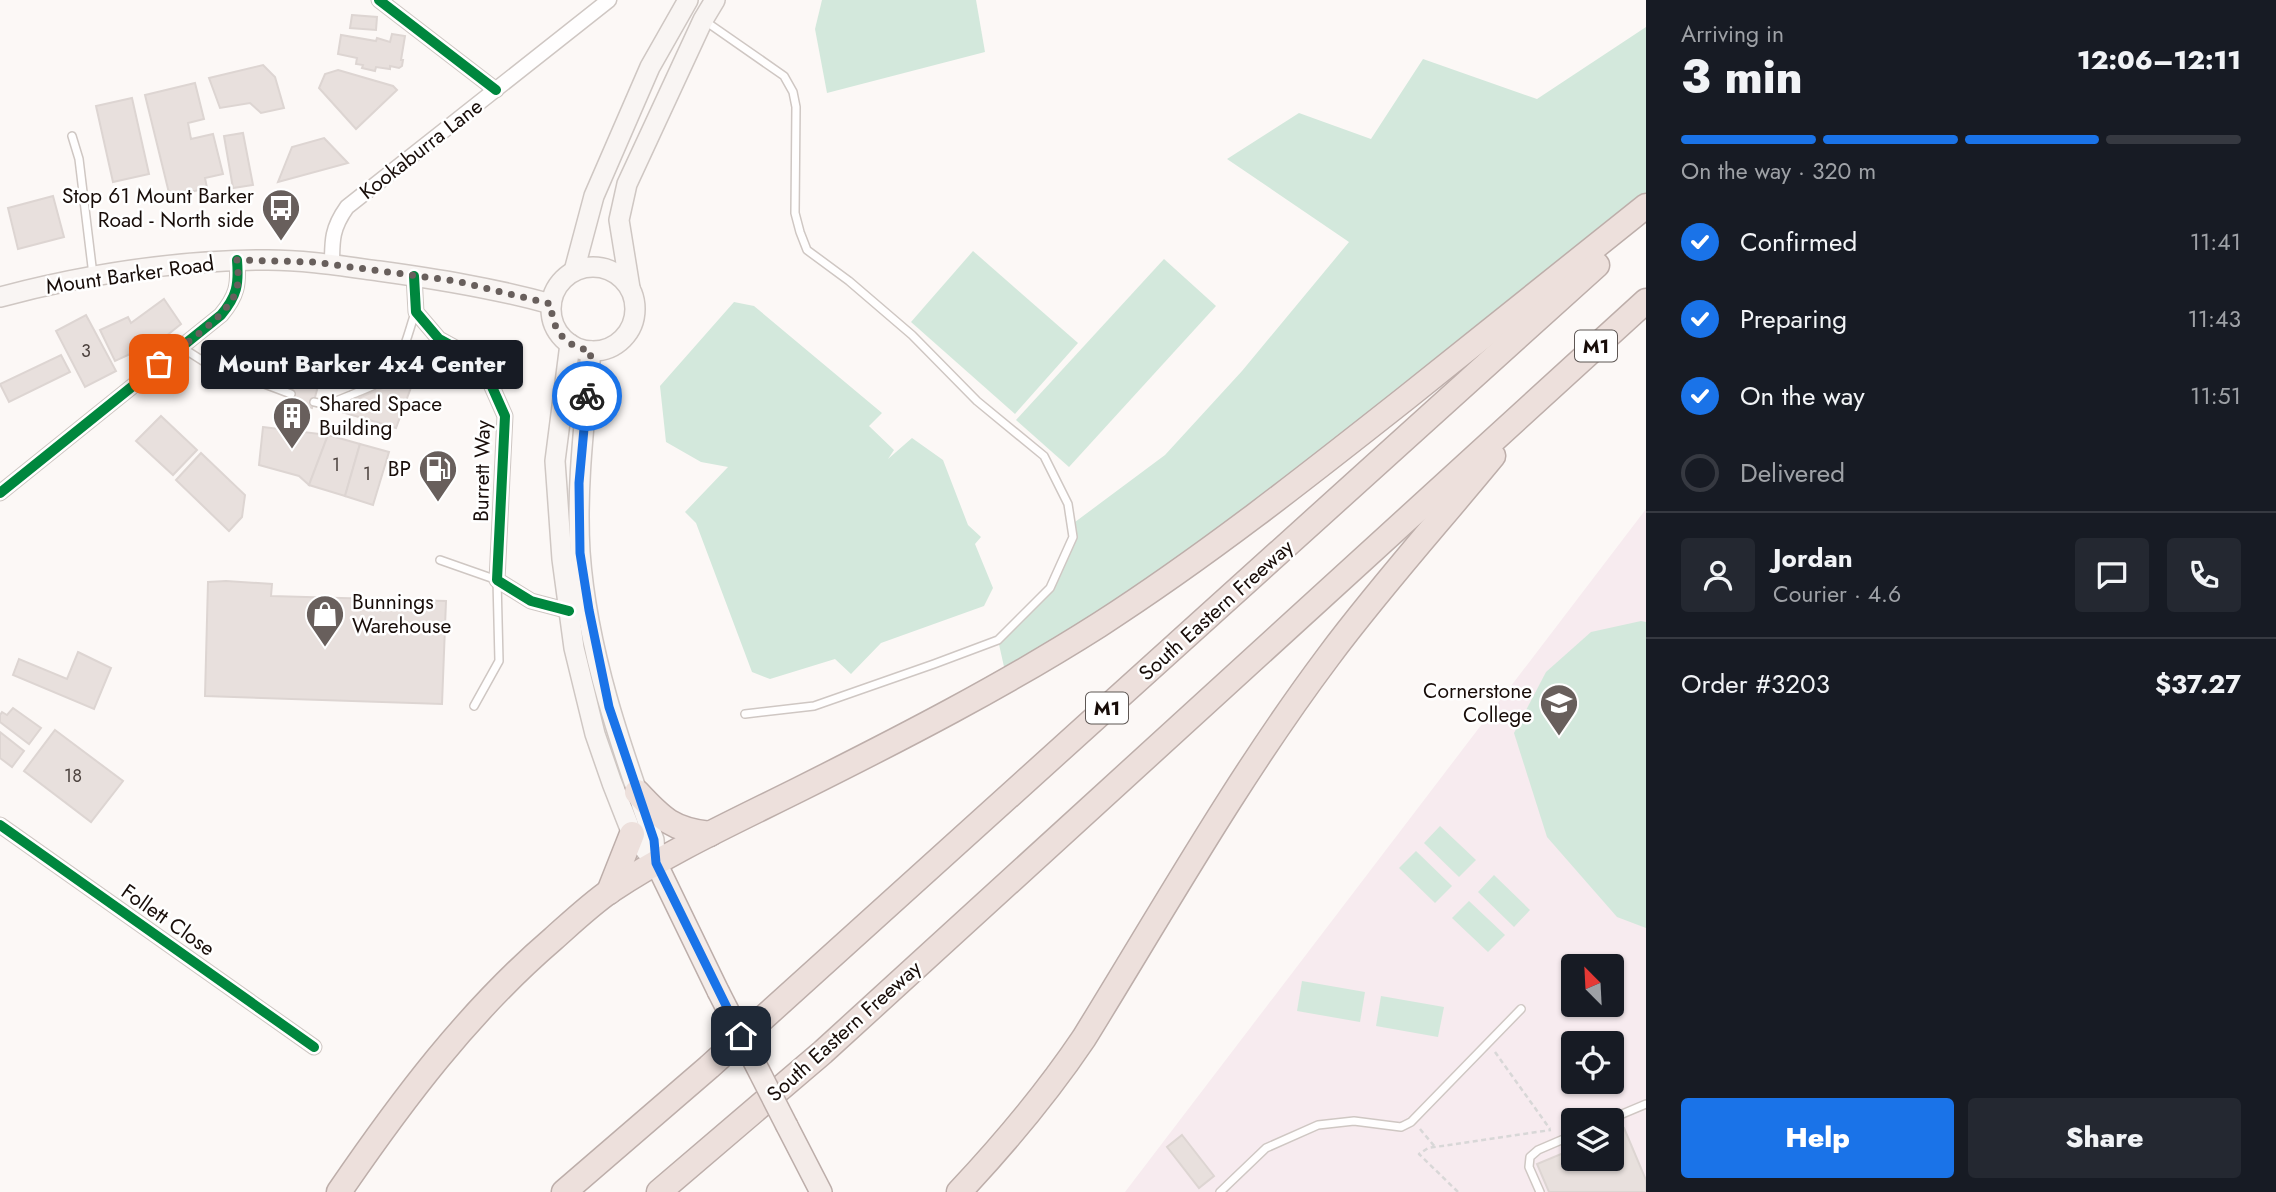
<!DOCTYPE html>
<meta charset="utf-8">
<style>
:root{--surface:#171b24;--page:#242831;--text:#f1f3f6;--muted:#9ea1a6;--line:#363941;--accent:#1a73e8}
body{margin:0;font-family:Jost,sans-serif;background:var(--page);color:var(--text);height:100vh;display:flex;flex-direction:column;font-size:26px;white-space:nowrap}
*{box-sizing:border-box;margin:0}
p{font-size:23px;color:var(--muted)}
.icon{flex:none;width:38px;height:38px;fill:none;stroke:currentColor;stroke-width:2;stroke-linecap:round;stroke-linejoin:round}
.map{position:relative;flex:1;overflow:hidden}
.details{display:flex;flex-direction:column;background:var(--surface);width:630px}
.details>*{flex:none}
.needle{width:46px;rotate:336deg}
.controls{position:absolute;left:1561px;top:954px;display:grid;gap:14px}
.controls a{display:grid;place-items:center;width:63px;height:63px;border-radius:7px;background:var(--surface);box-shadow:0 2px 5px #0004;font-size:35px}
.pin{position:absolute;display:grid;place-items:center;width:60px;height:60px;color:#fff;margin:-30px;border-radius:14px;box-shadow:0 4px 10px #0006}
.courier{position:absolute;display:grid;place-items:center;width:70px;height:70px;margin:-35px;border:5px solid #1a73e8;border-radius:50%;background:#fff;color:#222;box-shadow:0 2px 9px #0007}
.bubble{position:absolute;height:49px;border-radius:7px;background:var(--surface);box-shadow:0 2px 5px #0004;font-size:23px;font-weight:800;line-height:49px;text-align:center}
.head em{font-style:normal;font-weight:800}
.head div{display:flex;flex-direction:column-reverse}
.head{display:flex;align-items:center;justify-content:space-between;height:119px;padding:0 35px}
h1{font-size:46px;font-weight:800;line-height:52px}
.bar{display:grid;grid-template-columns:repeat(4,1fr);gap:10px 7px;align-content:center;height:84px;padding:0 35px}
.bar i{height:9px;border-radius:5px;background:var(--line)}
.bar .selected{background:var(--accent)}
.bar p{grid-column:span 4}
.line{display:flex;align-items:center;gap:18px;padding:0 35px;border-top:2px solid var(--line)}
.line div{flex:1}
.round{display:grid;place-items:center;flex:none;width:74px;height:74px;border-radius:7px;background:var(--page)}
ol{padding:0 35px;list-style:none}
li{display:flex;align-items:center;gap:21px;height:77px}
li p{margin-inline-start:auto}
li .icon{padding:7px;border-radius:50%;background:var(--accent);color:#fff;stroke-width:4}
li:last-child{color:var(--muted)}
li i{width:38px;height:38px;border:4px solid var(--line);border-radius:50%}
.action{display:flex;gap:14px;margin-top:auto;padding:14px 35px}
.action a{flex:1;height:80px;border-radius:7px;background:var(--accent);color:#fff;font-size:28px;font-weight:800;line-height:80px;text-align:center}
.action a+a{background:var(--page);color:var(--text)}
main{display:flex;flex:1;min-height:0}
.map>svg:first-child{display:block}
</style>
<main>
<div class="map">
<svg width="1646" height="1192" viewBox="0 0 1646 1192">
<rect width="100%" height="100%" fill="#fcf8f6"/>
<!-- education -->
<path fill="#f7ebef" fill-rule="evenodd" d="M1646,509V1192H1125ZM1573,966H1612V1004H1573ZM1573,1043H1612V1082H1573ZM1573,1120H1612V1158H1573Z"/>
<!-- green -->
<g fill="#d3e8dc">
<path d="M822,0H976L985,52L827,93L815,29Z"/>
<path d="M1646,27V206L1320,467L1007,680L998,640L1050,588L1073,537L1071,525L1165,455L1242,371L1349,242L1227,159L1299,113L1371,139L1423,59L1537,99Z"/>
<path d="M973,251L1078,343L1015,414L911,322Z"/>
<path d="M1164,259L1216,306L1069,467L1016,420Z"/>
<path d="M734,302L754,306L882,413L869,426L894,450L888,459L912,438L943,460L968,525L981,537L975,544L993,588L984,606L881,643L851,674L835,659L770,679L752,672L696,523L685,512L728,467L701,462L666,442L660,386Z"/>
<path d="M1641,621L1646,622V928L1617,917L1547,837L1514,733L1546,672L1591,632Z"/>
<path d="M1440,826L1476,860L1459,877L1424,843Z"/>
<path d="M1416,851L1452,886L1435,903L1399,868Z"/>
<path d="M1494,875L1530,910L1514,927L1478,892Z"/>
<path d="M1469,901L1505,935L1488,952L1452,918Z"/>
<path d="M1302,981L1365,992L1360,1022L1297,1011Z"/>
<path d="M1381,996L1444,1007L1438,1037L1376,1026Z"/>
</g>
<!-- building -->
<g fill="#e8e0dd" stroke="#ddd5d2" stroke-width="2">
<path d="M352,15L377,17L376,30L350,28Z"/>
<path d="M392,34L405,36L401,60H403L402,66L399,68L390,66V69L376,67L375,71L362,68L363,65L356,64L357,58L338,54L341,35L376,41L377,38L390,42Z"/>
<path d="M263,65L275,77L284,108L261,113L250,103L220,108L209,78Z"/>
<path d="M338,70L393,86L397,90L356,129L319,88L325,74Z"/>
<path d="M195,83L204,119L188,123L191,139L213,134L223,174L205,178L207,188L170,197L145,95Z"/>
<path d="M132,98L149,174L113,182L96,106Z"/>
<path d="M243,133L253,185L233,188L224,136Z"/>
<path d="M324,138L348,163L278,182L292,147Z"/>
<path d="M53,196L64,237L18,249L8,208Z"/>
<path d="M164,299L181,324L145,353L141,349L115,361L100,330L128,317L131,323Z"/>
<path d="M86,315L116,371L85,387L56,331Z"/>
<path d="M305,344L328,350L312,408L289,402Z"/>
<path d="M61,355L70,372L9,402L0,384Z"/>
<path d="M416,374L396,428L332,409Z"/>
<path d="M161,416L197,450L173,475L136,441Z"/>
<path d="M263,427L328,435L309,485L299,476L259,465Z"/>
<path d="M328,435L360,444L345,496L309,485Z"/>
<path d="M360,444L389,452L373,505L345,496Z"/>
<path d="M201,453L245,495L242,517L229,531L176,480Z"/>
<path d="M226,581L272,584L271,596L446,601L442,704L205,696L208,582Z"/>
<path d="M78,652L111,668L94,709L13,675L19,659L67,679Z"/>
<path d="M13,708L41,728L29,744L0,722V715L2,712L7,715Z"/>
<path d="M55,730L123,781L91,822L24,771Z"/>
<path d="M0,732L24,751L12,767L0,758Z"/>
<path d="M1624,1128L1646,1180V1192H1549L1537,1164L1573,1149V1158H1612V1133Z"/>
<path d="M1182,1135L1214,1176L1199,1188L1167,1147Z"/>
</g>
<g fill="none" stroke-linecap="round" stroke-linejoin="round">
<!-- service casing -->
<g stroke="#cfc7c3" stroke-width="10">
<g id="service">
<path d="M705,21L784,76L793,92L796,107L795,213L800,232L807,250L849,281L912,335L977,401L1044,456L1068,504L1073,537L1050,588L998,640L934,664L814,706L745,714"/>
<path d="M72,136L79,159L93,275"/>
<path d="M181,347L203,361L291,394"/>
<path d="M314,402C327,406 339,400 351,395C362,390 377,386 386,378C402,363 408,333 415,313"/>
<path d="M440,560L497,580L499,661L474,706"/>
<path d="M1608,1120L1646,1104"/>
<path d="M1220,1192L1266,1148L1318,1125L1354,1121L1401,1127L1411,1122L1521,1009"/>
<path d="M1540,1192L1529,1167L1530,1157L1538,1150L1573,1135"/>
</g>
</g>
<!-- minor casing -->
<g stroke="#cfc7c3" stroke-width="17">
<g id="minor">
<path d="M379,0L496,90"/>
<path d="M332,264C332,240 332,228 347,207L609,0"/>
<path d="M414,276L416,312L439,339L481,362L505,416L497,580L531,601L569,611"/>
<path d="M0,493L221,315C237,296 239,285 237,260"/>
<path d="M0,825L314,1047"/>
</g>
</g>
<!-- secondary casing -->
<g stroke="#cfc7c3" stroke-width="22">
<g id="secondary">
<circle cx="593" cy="309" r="42"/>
<path d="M574,271L594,196L650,67L688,0"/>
<path d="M630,288L619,220L627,184L703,20L715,0"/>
<path d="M0,297C87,274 178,260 268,260C305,260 342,266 379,271C437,279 494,288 551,304"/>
<path d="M570,344L555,461L562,559L574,648L595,734L612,783L632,834L656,863"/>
<path d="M591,351C585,418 576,485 580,552C587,651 621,747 654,840L656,863"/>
</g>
</g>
<!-- primary casing -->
<g stroke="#bdaeaa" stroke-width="24">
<g id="primary">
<path d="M656,863L718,991"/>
<path d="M787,1126L821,1192"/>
</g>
</g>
<!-- motorway casing -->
<g stroke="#bdaeaa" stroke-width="27">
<g id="motorway">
<path d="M637,792C662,819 673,830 710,834"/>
<path d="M609,892L632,834"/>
<path d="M339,1192C402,1100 468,1012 553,939C571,923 590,905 610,891C670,851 736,821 800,789C902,738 1003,686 1099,625C1206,556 1306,477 1406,398C1486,334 1566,270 1646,206"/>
<path d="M564,1192L709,1067L1597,265"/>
<path d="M659,1192L823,1052L1646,301"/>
<path d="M959,1192C1005,1143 1047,1093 1084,1038C1163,910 1238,777 1328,657C1380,587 1438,523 1493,456"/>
</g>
</g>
<!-- path -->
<g stroke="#d8d7d7" stroke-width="2.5" stroke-dasharray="5 3.5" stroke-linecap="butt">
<path d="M1495,1052L1550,1129"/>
<path d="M1588,1120L1600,1115"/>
<path d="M1420,1129L1435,1147"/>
<path d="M1458,1192L1419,1154L1428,1148L1551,1130"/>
</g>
<!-- service -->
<use href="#service" stroke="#fffefe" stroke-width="7"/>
<!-- minor -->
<use href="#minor" stroke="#fffefe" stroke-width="14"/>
<!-- secondary -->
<use href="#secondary" stroke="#f9f5f3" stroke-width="19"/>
<!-- primary -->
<use href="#primary" stroke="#f4ece9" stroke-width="21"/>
<!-- motorway -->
<use href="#motorway" stroke="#ede0dc" stroke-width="24"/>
<!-- primary-bridge casing -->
<g stroke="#bdaeaa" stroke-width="24" stroke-linecap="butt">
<path id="primary-bridge" d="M718,991L787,1126"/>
</g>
<!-- primary-bridge -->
<use href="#primary-bridge" stroke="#f4ece9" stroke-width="21"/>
<!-- cycleway casing -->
<g stroke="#fff" stroke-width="15">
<g id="cycleway">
<path d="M379,0L496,90"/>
<path d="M414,276L416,312L439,339L481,362L505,416L497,580L531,601L569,611"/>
<path d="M0,493L221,315C237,296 239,285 237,260"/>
<path d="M0,825L314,1047"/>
</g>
</g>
<!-- cycleway -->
<use href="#cycleway" stroke="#00873e" stroke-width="10"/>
</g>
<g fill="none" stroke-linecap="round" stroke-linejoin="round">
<!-- done -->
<path stroke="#685f5c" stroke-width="7" stroke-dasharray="0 12.6" d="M159,364C181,346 231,315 237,288C239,279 238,270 237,260L313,262L456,281L551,304C552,331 565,346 591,351L587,396"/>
<!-- route -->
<path stroke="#1a73e8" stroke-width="9" d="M587,396L579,483L580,553L589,610L609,707L654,840L656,863L741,1036"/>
</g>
<!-- icons -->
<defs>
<g id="bus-pin" transform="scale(2.0125)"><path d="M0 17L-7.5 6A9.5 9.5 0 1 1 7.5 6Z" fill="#685f5c" stroke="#fff"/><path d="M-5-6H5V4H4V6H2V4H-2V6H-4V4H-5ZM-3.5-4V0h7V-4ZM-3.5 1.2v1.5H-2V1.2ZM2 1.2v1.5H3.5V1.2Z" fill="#fff"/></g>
<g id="building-pin" transform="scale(2.0125)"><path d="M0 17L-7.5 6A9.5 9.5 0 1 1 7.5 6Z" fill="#685f5c" stroke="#fff"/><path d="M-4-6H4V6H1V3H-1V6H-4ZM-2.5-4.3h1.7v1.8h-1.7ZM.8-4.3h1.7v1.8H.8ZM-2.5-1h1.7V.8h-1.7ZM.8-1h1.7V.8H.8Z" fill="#fff"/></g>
<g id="fuel-pin" transform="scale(2.0125)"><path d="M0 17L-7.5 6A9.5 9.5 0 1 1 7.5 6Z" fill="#685f5c" stroke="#fff"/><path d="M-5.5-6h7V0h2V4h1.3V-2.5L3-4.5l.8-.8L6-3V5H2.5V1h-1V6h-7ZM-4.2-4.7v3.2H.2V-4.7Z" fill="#fff"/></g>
<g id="shop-pin" transform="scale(2.0125)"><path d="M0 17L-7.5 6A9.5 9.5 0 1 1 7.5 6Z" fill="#685f5c" stroke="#fff"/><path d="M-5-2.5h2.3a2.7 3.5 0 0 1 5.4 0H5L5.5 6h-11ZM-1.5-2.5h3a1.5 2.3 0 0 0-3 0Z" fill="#fff"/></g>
<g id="school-pin" transform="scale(2.0125)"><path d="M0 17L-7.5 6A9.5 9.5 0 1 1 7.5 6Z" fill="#685f5c" stroke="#fff"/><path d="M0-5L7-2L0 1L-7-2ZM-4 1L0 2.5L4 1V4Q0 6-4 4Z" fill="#fff"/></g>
</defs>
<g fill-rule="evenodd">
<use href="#bus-pin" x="281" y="208"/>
<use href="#building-pin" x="292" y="416"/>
<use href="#fuel-pin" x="438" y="469"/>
<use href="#shop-pin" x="325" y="614"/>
<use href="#school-pin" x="1559" y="703"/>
</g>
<g text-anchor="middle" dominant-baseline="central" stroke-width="5" stroke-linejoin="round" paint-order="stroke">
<!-- number labels -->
<g font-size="18" fill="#4d433f">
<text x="86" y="351">3</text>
<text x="336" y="465">1</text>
<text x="367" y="474">1</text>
<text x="73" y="776">18</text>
</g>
<!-- shield labels -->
<g fill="#fff" stroke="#5d5653" stroke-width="2">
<rect x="1575" y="330.5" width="42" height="31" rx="5"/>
<rect x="1086" y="692.5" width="42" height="31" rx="5"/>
</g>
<g font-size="19" font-weight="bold" fill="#180d09">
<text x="1596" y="346">M1</text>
<text x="1107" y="708">M1</text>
</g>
<!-- street labels -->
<g font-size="21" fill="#180d09" stroke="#fff">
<text transform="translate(421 149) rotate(-38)">Kookaburra Lane</text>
<text transform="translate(130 275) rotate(-8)">Mount Barker Road</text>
<text transform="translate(482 471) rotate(-89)">Burrett Way</text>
<text transform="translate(1216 610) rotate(-42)">South Eastern Freeway</text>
<text transform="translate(168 920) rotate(35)">Follett Close</text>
<text transform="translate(844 1031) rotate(-42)">South Eastern Freeway</text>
</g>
<!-- poi labels -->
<g font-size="21" fill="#180d09" stroke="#fff" text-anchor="end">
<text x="254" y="196">Stop 61 Mount Barker<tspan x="254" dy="24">Road - North side</tspan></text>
<text x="319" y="404" text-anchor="start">Shared Space<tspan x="319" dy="24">Building</tspan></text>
<text x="411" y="469">BP</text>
<text x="352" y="602" text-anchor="start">Bunnings<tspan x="352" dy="24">Warehouse</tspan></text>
<text x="1532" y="691">Cornerstone<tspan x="1532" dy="24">College</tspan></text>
</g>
</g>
</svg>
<div class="controls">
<a><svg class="needle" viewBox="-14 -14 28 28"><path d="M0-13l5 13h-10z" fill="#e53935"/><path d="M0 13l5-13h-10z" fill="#9ea1a6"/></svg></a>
<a><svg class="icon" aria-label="locate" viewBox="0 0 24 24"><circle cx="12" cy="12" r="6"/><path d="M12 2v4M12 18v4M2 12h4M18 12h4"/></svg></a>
<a><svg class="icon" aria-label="layers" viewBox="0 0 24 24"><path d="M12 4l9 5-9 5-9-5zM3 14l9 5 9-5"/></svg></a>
</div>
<div class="pin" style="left:159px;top:364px;background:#ea580c"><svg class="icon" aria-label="bag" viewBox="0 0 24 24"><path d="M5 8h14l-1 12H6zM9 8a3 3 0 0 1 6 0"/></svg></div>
<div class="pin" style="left:741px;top:1036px;background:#1f2937"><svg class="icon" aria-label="home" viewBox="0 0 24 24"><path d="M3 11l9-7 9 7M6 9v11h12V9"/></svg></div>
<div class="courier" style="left:587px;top:396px"><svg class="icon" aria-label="bike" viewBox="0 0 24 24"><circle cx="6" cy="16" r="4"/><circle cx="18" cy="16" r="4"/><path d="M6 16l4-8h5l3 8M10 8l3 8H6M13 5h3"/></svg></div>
<div class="bubble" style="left:201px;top:340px;width:322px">Mount Barker 4x4 Center</div>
</div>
<section class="details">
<div class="head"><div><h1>3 min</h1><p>Arriving in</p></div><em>12:06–12:11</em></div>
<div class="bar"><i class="selected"></i><i class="selected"></i><i class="selected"></i><i></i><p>On the way · 320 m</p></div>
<ol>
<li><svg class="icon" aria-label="check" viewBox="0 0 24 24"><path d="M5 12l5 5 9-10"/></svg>Confirmed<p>11:41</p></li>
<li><svg class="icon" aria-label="check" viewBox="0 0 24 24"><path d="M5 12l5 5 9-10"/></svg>Preparing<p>11:43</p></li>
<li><svg class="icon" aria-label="check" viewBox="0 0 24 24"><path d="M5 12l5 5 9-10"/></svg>On the way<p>11:51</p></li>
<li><i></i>Delivered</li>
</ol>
<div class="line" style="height:126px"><a class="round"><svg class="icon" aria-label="person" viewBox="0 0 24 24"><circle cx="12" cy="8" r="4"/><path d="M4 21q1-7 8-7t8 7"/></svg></a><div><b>Jordan</b><p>Courier · 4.6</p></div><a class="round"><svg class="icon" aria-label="chat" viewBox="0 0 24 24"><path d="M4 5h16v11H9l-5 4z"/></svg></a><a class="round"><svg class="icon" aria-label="phone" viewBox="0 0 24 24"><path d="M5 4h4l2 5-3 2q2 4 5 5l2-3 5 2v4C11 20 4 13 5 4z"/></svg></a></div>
<div class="line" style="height:91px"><div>Order #3203</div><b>$37.27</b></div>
<div class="action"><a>Help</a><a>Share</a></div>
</section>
</main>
